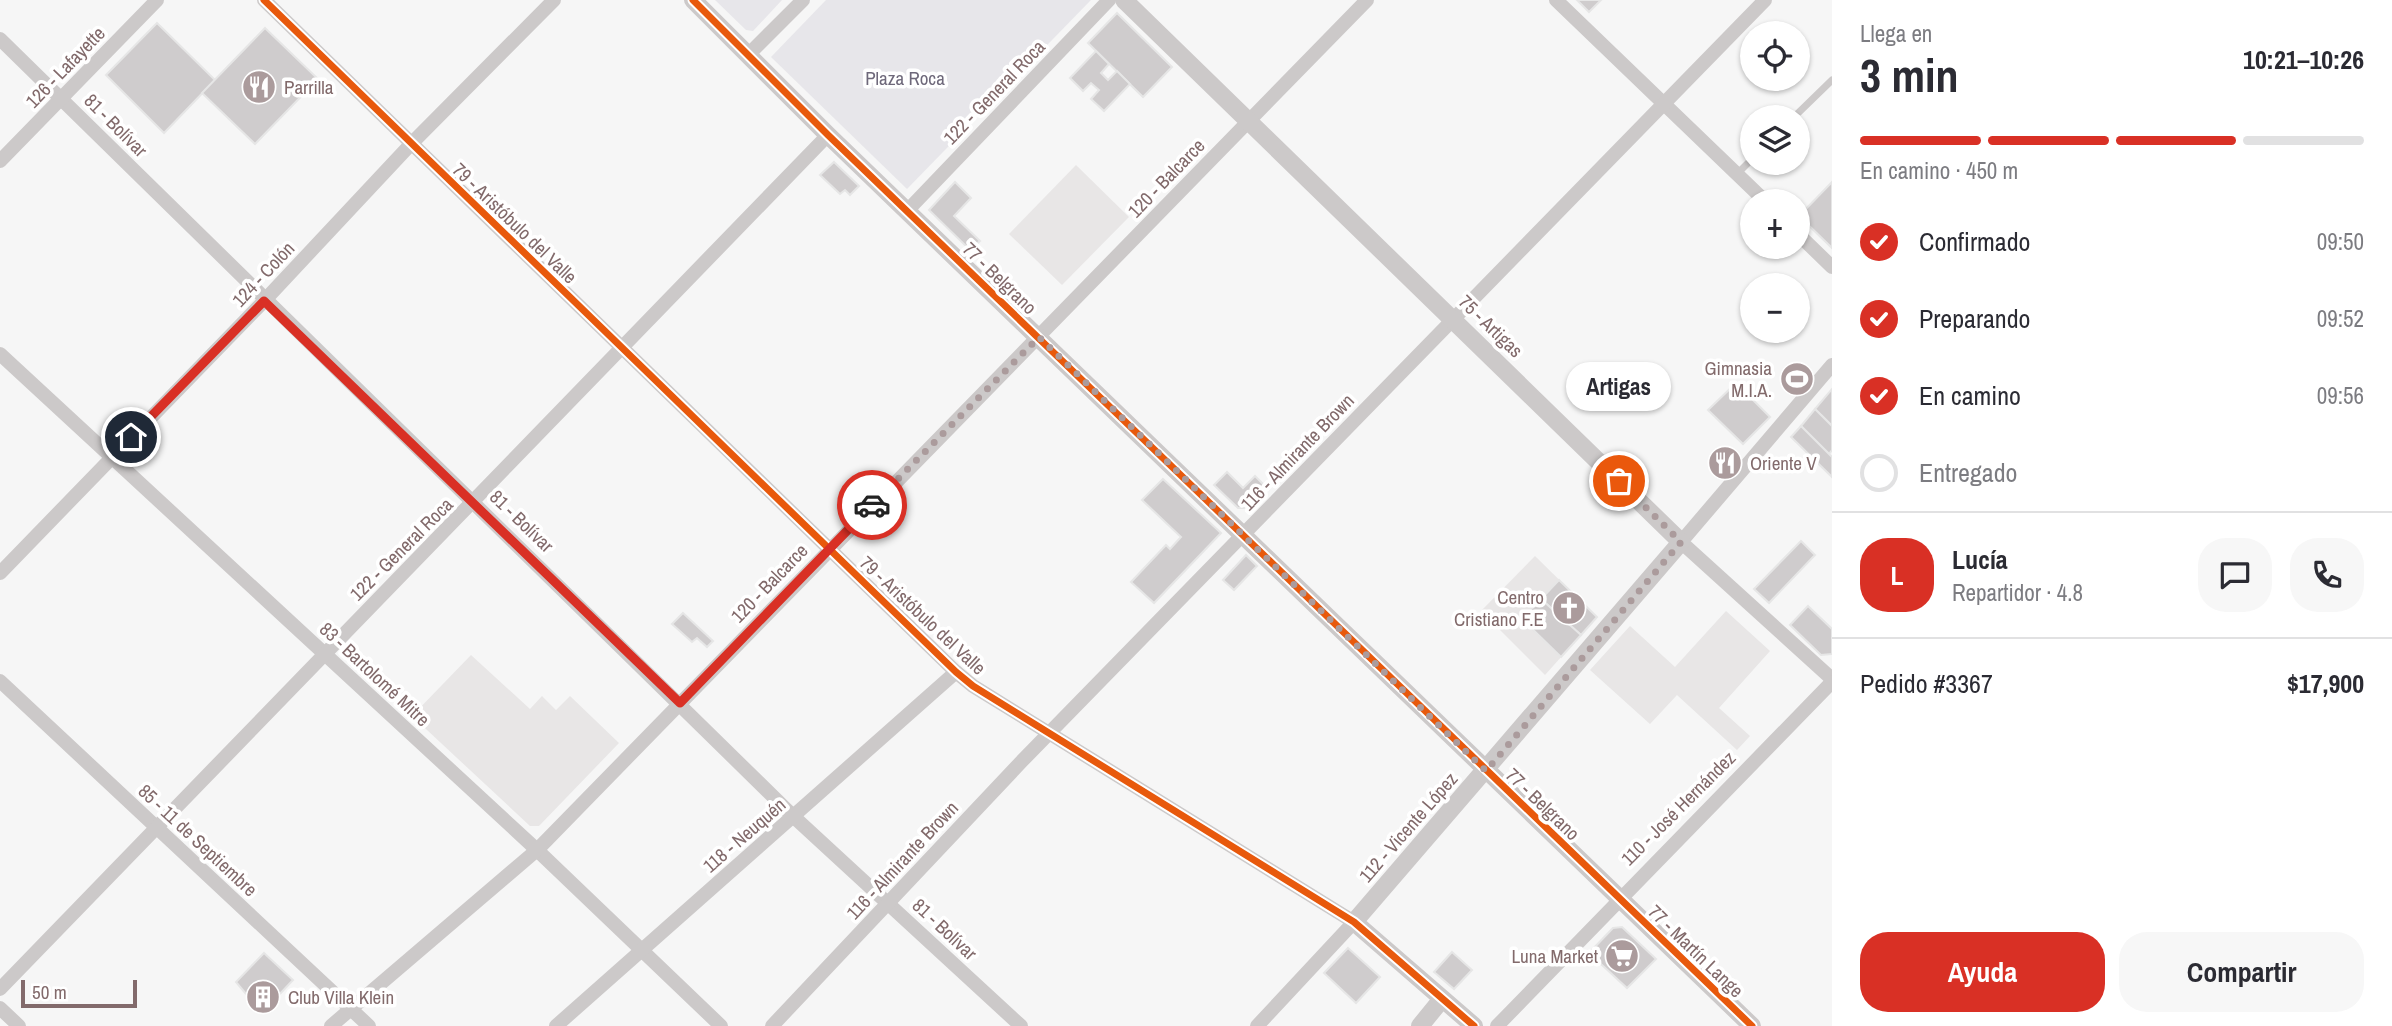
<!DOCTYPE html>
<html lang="es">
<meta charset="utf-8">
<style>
:root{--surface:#fff;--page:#f7f7f7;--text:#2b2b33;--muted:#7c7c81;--line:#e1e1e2;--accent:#d93025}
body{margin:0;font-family:"Archivo Narrow",sans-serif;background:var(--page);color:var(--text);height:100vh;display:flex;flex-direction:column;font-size:26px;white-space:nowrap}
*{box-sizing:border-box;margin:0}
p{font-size:23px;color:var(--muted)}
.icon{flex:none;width:38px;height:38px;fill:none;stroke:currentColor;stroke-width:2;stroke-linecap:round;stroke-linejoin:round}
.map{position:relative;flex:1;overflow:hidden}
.panel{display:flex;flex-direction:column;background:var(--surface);width:560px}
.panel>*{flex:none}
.fabs{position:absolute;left:1740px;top:21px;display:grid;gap:14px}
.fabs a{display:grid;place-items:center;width:70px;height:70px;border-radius:50%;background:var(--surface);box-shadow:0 2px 5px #0004;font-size:35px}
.scale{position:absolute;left:21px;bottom:18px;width:116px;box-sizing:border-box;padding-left:7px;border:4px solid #826a6b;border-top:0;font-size:19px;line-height:24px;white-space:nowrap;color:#826a6b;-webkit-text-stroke:5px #fff;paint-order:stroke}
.pin{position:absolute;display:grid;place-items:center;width:60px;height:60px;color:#fff;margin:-30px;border:4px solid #fff;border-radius:50%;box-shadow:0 2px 7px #0007}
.courier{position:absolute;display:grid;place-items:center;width:70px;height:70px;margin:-35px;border:5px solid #d93025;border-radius:50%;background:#fff;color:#222;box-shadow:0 2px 9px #0007}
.bubble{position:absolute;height:49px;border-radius:24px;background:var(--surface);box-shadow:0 2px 5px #0004;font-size:23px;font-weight:800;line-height:49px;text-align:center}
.head em{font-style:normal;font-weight:800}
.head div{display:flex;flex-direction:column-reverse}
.head{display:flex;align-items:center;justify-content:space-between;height:119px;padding:0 28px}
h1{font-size:46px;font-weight:800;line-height:52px}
.bar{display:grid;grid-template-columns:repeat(4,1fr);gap:10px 7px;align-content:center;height:84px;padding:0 28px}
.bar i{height:9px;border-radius:5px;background:var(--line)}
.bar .current{background:var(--accent)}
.bar p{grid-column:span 4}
.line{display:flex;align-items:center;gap:18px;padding:0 28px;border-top:2px solid var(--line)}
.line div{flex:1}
.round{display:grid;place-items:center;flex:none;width:74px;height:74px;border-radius:28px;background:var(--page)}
ol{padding:0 28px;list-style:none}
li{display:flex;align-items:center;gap:21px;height:77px}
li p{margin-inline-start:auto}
li .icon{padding:7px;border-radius:50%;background:var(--accent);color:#fff;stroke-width:4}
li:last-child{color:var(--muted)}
li i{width:38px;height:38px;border:4px solid var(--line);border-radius:50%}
.primary-button{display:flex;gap:14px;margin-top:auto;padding:14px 28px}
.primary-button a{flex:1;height:80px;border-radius:28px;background:var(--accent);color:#fff;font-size:28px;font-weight:800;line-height:80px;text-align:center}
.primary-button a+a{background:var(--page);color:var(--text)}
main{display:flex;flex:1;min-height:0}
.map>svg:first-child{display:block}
</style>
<main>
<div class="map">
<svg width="1832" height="1026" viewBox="0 0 1832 1026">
<rect width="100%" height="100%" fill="#f6f6f6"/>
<!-- built -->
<g fill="#e8e6e6">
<path d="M1076,165L1129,217L1062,285L1009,234Z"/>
<path d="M1535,556L1597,617L1545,675L1481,611Z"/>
<path d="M1726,611L1770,651L1719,708L1750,736L1737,750L1677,695L1650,724L1590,670L1630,626L1675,667Z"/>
<path d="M471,655L530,709L542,696L556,710L570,696L619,743L539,826H530L412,716Z"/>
</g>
<!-- green -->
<g fill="#e7e6ea">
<path d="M715,0H782L753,31L746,30Z"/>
<path d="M826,0H1091L907,189L771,57Z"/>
</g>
<!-- building -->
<g fill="#cfcccd" stroke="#e6e6e6" stroke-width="2">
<path d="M1577,0H1601L1589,12Z"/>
<path d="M1117,13L1172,67L1143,97L1088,43Z"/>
<path d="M157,23L215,80L164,133L106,75Z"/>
<path d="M265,28L318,79L255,144L202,93Z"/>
<path d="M1096,51L1109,64L1101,73L1108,80L1117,71L1130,84L1104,111L1091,99L1099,90L1091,83L1083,91L1070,78Z"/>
<path d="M834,162L859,186L850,195L845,190L840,194L820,175Z"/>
<path d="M955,182L971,198L954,216L980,241L970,250L929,210Z"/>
<path d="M1832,182V248L1799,216Z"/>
<path d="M1736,383L1770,417L1743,444L1708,410Z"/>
<path d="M1832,389V426L1815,409Z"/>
<path d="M1815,409L1832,426V450L1829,454L1801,426Z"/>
<path d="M1801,426L1832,457V477L1791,437Z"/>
<path d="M1227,472L1243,488L1255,476L1266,487L1244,508H1238L1214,485Z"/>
<path d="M1163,479L1221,533L1154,603L1131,582L1166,545L1170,549L1181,537L1142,500Z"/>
<path d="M1801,541L1815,555L1769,603L1754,589Z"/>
<path d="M1246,555L1257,566L1234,590L1223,580Z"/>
<path d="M1559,580L1597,617L1581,635L1541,599Z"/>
<path d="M1541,599L1581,635L1561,657L1522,619Z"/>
<path d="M1808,606L1832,629V654L1821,655L1790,625Z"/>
<path d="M683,613L713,641L707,647L697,638L692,642L672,624Z"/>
<path d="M1622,927L1656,959L1627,988L1589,953L1613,928Z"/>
<path d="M1348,948L1380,977L1356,1003L1324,973Z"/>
<path d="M1452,952L1472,970L1454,989L1434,972Z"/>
<path d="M264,953L293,980L262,1013L236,982Z"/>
</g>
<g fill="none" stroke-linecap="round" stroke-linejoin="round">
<!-- service -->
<g stroke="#ccc9c9" stroke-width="7">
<path d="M1794,117L1832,80"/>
<path d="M1737,174L1752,159"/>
</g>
<!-- minor -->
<g stroke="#ccc9c9" stroke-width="14">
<path d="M264,0L956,672L973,686L1354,922L1257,1026"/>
<path d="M1556,0L1765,201"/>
<path d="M0,39L794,817L1021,1026"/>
<path d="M749,54L803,0"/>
<path d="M0,161L157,0"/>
<path d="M907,211L1109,0"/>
<path d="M1797,233L1832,267"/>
<path d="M0,354L537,850L721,1026"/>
<path d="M1832,365L1681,542L1832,679"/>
<path d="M0,573L264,301L411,144L554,0"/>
<path d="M0,681L369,1026"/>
<path d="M0,989L828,135"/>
<path d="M0,1008L19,1026"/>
<path d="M331,1026L537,850L1367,0"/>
<path d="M556,1026L956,672"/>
<path d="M772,1026L1021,762L1765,0"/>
<path d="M1497,1026L1832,682"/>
</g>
<!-- tertiary -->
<g stroke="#ccc9c9" stroke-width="18">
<path d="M693,0L828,135L1752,1026"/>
<path d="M1124,0L1681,542L1354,922L1474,1026"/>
<path d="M1420,1026L1442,999"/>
</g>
<!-- cycleway casing -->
<g stroke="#fff" stroke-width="11">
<g id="cycleway">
<path d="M264,0L956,672L973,686L1354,922L1474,1026"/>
<path d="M693,0L828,135L1752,1026"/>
</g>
</g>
<!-- cycleway -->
<use href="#cycleway" stroke="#e8590c" stroke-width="7"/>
</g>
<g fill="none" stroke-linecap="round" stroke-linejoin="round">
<!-- done -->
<path stroke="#ab9b9c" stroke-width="7" stroke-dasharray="0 12.6" d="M872,505L1039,337L1486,771L1681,542L1619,481"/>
<!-- route -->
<path stroke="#d93025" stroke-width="9" d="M131,437L264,301L680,703L872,505"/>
</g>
<!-- icons -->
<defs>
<g id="restaurant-disc" transform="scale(1.75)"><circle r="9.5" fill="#ab9b9c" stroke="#fff"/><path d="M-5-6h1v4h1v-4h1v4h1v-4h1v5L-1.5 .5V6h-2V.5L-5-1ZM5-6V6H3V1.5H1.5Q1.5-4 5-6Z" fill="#fff"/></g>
<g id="stadium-disc" transform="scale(1.75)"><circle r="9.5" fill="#ab9b9c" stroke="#fff"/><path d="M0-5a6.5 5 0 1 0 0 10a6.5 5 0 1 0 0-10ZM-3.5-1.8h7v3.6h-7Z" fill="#fff"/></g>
<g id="church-disc" transform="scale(1.75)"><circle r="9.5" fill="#ab9b9c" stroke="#fff"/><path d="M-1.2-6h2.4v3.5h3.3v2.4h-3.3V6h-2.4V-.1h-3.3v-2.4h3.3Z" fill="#fff"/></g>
<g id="supermarket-disc" transform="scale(1.75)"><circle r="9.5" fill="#ab9b9c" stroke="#fff"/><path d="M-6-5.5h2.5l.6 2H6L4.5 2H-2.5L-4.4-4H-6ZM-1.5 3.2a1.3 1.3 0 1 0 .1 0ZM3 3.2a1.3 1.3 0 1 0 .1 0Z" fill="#fff"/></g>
<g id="building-disc" transform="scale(1.75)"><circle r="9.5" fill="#ab9b9c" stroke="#fff"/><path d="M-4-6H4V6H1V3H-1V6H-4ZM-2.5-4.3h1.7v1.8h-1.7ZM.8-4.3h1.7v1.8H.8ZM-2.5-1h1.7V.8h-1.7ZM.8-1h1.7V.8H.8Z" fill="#fff"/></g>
</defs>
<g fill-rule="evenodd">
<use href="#restaurant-disc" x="259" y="87"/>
<use href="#stadium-disc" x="1797" y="379"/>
<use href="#restaurant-disc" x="1725" y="463"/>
<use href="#church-disc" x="1569" y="608"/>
<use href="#supermarket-disc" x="1622" y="956"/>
<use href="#building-disc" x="263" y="997"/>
</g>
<g text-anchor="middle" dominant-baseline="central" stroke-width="7" stroke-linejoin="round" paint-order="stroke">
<!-- street labels -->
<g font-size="19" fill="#826a6b" stroke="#fff">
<text transform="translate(65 67) rotate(-46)">126 - Lafayette</text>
<text transform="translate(994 92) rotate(-46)">122 - General Roca</text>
<text transform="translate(116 125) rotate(45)">81 - Bolívar</text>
<text transform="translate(1166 178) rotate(-46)">120 - Balcarce</text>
<text transform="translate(515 223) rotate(44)">79 - Aristóbulo del Valle</text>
<text transform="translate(263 274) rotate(-47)">124 - Colón</text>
<text transform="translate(1000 278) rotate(44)">77 - Belgrano</text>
<text transform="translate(1491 326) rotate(44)">75 - Artigas</text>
<text transform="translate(1297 452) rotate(-46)">116 - Almirante Brown</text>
<text transform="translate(522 521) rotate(44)">81 - Bolívar</text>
<text transform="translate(401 549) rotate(-45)">122 - General Roca</text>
<text transform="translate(769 583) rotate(-46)">120 - Balcarce</text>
<text transform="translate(923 615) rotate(43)">79 - Aristóbulo del Valle</text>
<text transform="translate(375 674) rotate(43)">83 - Bartolomé Mitre</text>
<text transform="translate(1543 804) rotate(44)">77 - Belgrano</text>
<text transform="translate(1678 808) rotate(-45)">110 - José Hernández</text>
<text transform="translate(1408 827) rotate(-49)">112 - Vicente López</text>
<text transform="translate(744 835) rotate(-41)">118 - Neuquén</text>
<text transform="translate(198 840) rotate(43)">85 - 11 de Septiembre</text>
<text transform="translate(902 860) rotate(-47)">116 - Almirante Brown</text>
<text transform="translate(945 929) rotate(43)">81 - Bolívar</text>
<text transform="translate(1696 951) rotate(44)">77 - Martín Lange</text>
</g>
<!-- park labels -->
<g font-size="19" fill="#6e687a" stroke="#fff">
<text x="905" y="78">Plaza Roca</text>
</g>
<!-- poi labels -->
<g font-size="19" fill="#826a6b" stroke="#fff" text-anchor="start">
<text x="284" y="87">Parrilla</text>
<text x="1772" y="368" text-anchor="end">Gimnasia<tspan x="1772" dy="22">M.I.A.</tspan></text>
<text x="1750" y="463">Oriente V</text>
<text x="1544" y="597" text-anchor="end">Centro<tspan x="1544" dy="22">Cristiano F.E</tspan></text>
<text x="1598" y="956" text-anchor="end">Luna Market</text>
<text x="288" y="997">Club Villa Klein</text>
</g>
</g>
</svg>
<div class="fabs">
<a><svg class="icon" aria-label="locate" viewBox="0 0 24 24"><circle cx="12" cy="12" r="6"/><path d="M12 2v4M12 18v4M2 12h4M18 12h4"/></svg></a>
<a><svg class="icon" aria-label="layers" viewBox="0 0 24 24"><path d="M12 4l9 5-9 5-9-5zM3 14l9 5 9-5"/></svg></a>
<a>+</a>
<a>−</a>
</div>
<div class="scale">50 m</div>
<div class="pin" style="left:1619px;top:481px;background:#ea580c"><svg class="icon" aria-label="bag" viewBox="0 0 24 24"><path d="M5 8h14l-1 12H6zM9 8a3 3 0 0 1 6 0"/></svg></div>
<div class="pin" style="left:131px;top:437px;background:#1f2937"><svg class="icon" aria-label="home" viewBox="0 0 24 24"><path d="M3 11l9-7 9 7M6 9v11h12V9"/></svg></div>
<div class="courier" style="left:872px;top:505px"><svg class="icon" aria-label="car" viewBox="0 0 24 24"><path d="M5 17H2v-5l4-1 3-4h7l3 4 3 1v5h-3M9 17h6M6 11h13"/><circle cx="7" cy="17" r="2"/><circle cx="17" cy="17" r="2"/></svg></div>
<div class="bubble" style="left:1566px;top:362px;width:105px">Artigas</div>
</div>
<section class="panel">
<div class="head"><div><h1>3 min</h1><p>Llega en</p></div><em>10:21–10:26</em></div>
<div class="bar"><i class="current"></i><i class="current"></i><i class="current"></i><i></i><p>En camino · 450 m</p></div>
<ol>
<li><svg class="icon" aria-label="check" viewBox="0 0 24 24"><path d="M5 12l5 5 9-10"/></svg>Confirmado<p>09:50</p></li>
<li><svg class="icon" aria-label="check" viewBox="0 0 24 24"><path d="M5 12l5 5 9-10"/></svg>Preparando<p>09:52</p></li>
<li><svg class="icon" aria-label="check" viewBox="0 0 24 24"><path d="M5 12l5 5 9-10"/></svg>En camino<p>09:56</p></li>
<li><i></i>Entregado</li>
</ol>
<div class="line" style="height:126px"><b class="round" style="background:var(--accent);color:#fff">L</b><div><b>Lucía</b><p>Repartidor · 4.8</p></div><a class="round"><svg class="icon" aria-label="chat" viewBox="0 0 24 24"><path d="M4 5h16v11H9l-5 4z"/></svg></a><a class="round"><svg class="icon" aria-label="phone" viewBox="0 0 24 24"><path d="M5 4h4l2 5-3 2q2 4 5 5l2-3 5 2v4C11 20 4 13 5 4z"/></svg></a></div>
<div class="line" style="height:91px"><div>Pedido #3367</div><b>$17,900</b></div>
<div class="primary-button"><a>Ayuda</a><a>Compartir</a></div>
</section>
</main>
